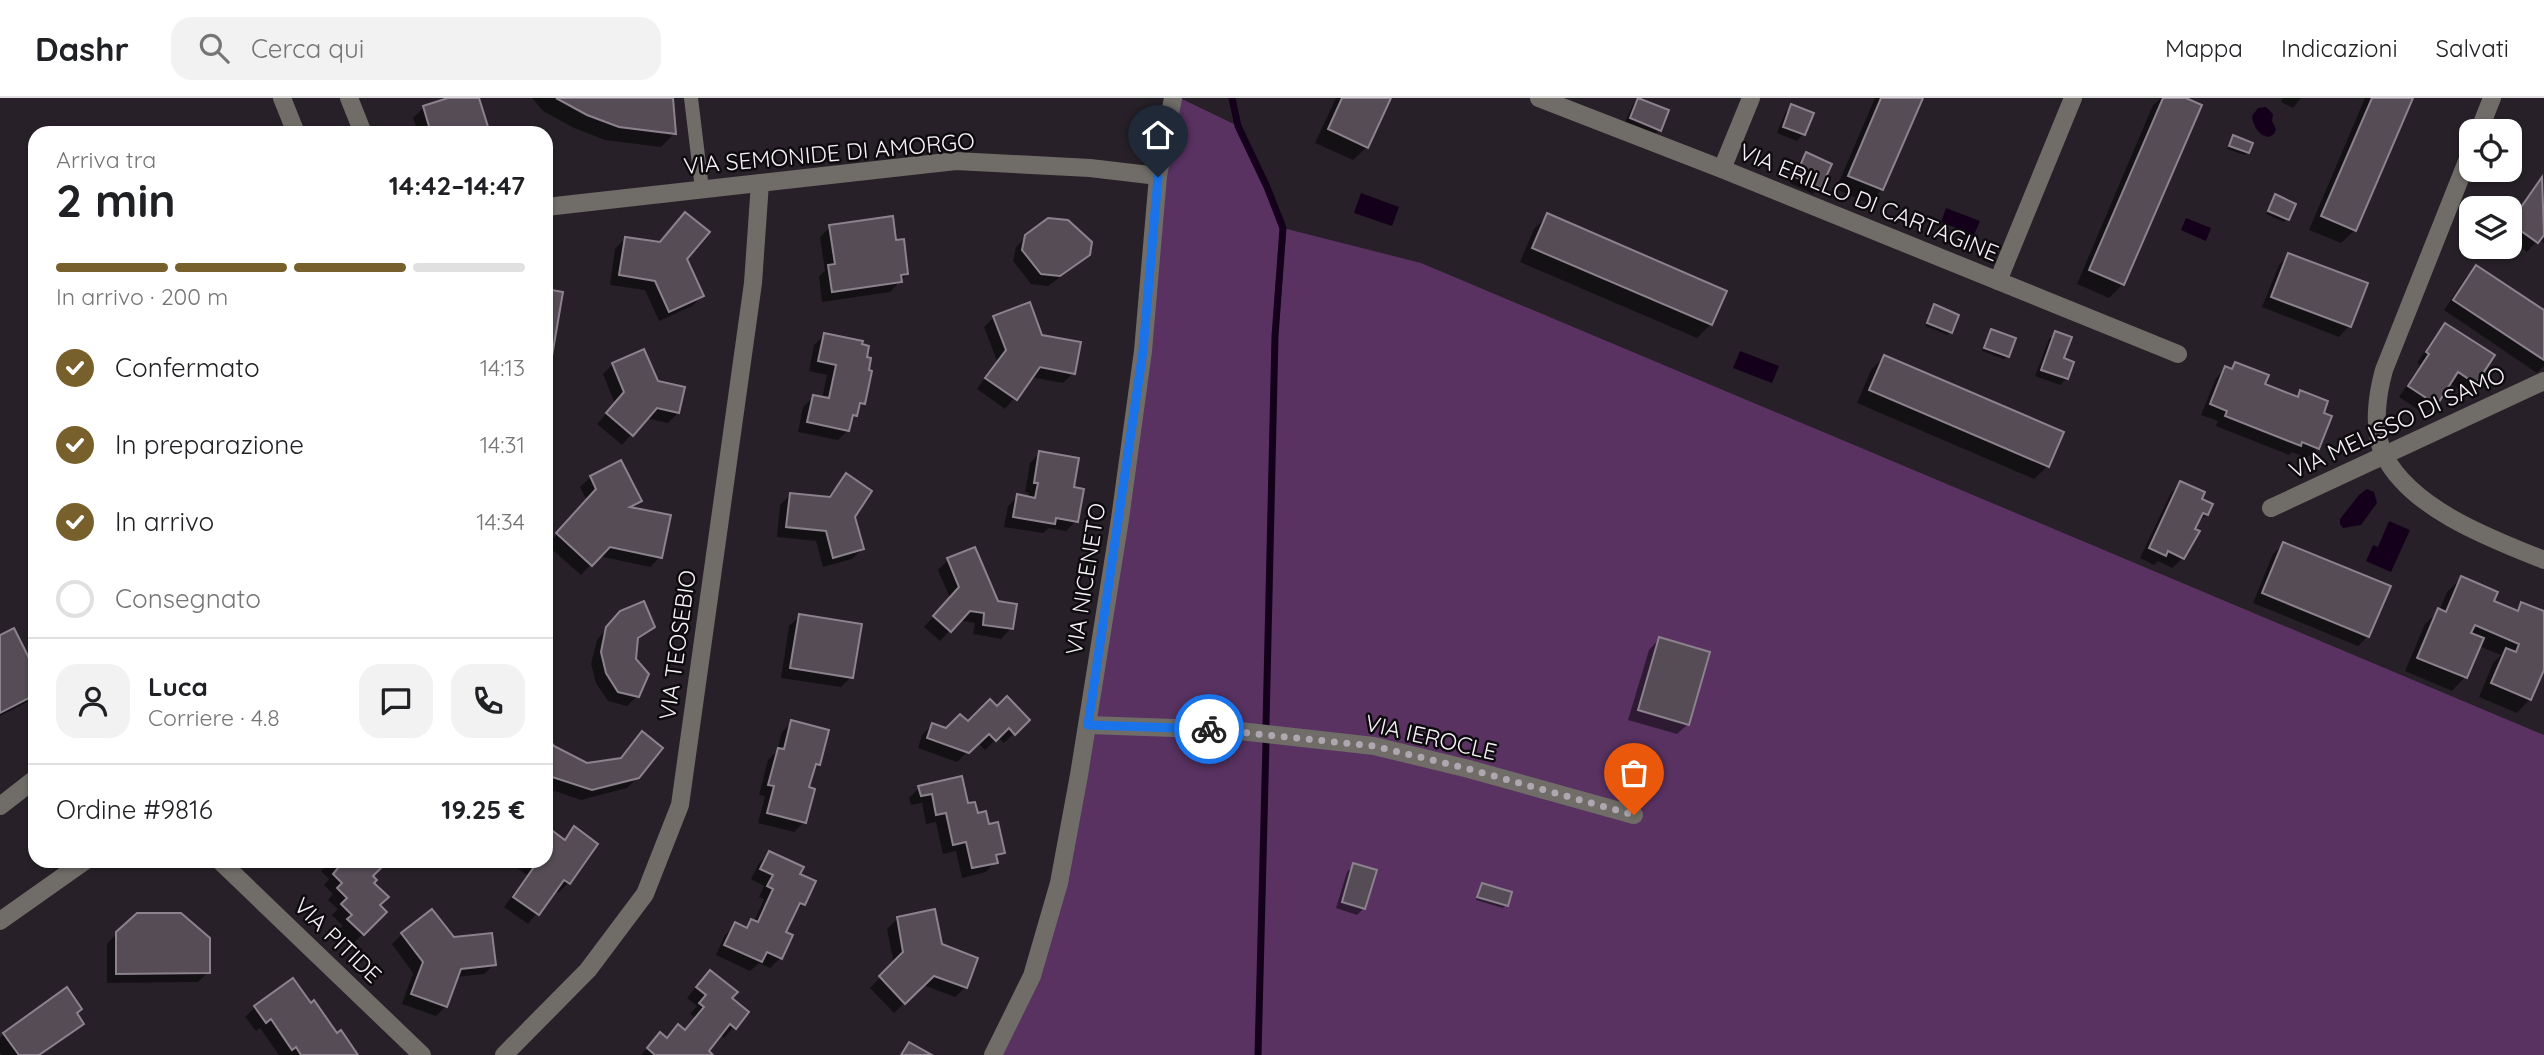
<!DOCTYPE html>
<html lang="it">
<meta charset="utf-8">
<style>
:root{--surface:#fff;--page:#f2f2f2;--text:#202124;--muted:#757577;--line:#e0e0e0;--accent:#78602c}
body{margin:0;font-family:Quicksand,sans-serif;background:var(--page);color:var(--text);height:100vh;display:flex;flex-direction:column;font-size:26px;white-space:nowrap}
*{box-sizing:border-box;margin:0}
p{font-size:23px;color:var(--muted)}
.icon{flex:none;width:38px;height:38px;fill:none;stroke:currentColor;stroke-width:2;stroke-linecap:round;stroke-linejoin:round}
.map{position:relative;flex:1;overflow:hidden}
.details{position:absolute;left:28px;top:28px;width:525px;height:742px;display:flex;flex-direction:column;background:var(--surface);border-radius:21px;box-shadow:0 2px 5px #0004}
.details>*{flex:none}
.controls{position:absolute;left:2459px;top:21px;display:grid;gap:14px}
.controls a{display:grid;place-items:center;width:63px;height:63px;border-radius:14px;background:var(--surface);box-shadow:0 2px 5px #0004;font-size:35px}
.pin{position:absolute;display:grid;place-items:center;width:60px;height:60px;color:#fff;margin:-72px -30px;border-radius:50% 50% 50% 0;rotate:-45deg;box-shadow:0 0 7px #0007}
.pin .icon{rotate:45deg}
.courier{position:absolute;display:grid;place-items:center;width:70px;height:70px;margin:-35px;border:5px solid #1a73e8;border-radius:50%;background:#fff;color:#222;box-shadow:0 2px 9px #0007}
.overview em{font-style:normal;font-weight:700}
.overview div{display:flex;flex-direction:column-reverse}
.overview{display:flex;align-items:center;justify-content:space-between;height:119px;padding:0 28px}
h1{font-size:46px;font-weight:700;line-height:52px}
.bar{display:grid;grid-template-columns:repeat(4,1fr);gap:10px 7px;align-content:center;height:84px;padding:0 28px}
.bar i{height:9px;border-radius:5px;background:var(--line)}
.bar .on{background:var(--accent)}
.bar p{grid-column:span 4}
.line{display:flex;align-items:center;gap:18px;padding:0 28px;border-top:2px solid var(--line)}
.line div{flex:1}
.round{display:grid;place-items:center;flex:none;width:74px;height:74px;border-radius:21px;background:var(--page)}
ol{padding:0 28px;list-style:none}
li{display:flex;align-items:center;gap:21px;height:77px}
li p{margin-inline-start:auto}
li .icon{padding:7px;border-radius:50%;background:var(--accent);color:#fff;stroke-width:4}
li:last-child{color:var(--muted)}
li i{width:38px;height:38px;border:4px solid var(--line);border-radius:50%}
header{display:flex;align-items:center;gap:42px;box-sizing:border-box;height:98px;padding:0 35px;background:var(--surface);border-bottom:2px solid var(--line)}
header strong{font-size:33px}
nav{display:flex;gap:38px;margin-inline-start:auto;font-size:24px}
.search{width:490px;height:63px;background:var(--page);display:flex;align-items:center;gap:18px;box-sizing:border-box;padding:0 24px;border-radius:21px;color:var(--muted);font-size:26px}
.map>svg:first-child{display:block}
</style>
<header>
<strong>Dashr</strong>
<div class="search"><svg class="icon" aria-label="search" viewBox="0 0 24 24"><circle cx="10" cy="10" r="6"/><path d="M15 15l6 6"/></svg>Cerca qui</div>
<nav><a>Mappa</a><a>Indicazioni</a><a>Salvati</a></nav>
</header>
<div class="map">
<svg width="2544" height="957" viewBox="0 0 2544 957">
<rect width="100%" height="100%" fill="#272028"/>
<!-- green -->
<path fill="#593261" d="M1180,0L1238,28L1267,89L1283,130L1421,165L2544,637V957H993L1032,878L1079,677L1158,79Z"/>
<!-- water -->
<g fill="#15001b">
<path d="M2266,9L2273,16L2272,23L2276,31L2274,36L2269,39C2259,38 2253,28 2252,18L2258,10Z"/>
<path d="M1361,95L1399,109L1392,128L1354,115Z"/>
<path d="M1946,110L1980,123L1974,137L1941,124Z"/>
<path d="M2186,120L2211,130L2206,143L2181,132Z"/>
<path d="M1740,253L1779,268L1772,285L1733,270Z"/>
<path d="M2367,391L2374,394L2377,405L2361,427L2343,430L2340,426V421L2359,397Z"/>
<path d="M2389,423L2410,432L2391,474L2366,463L2373,447L2378,449Z"/>
</g>
<!-- shadow -->
<g fill="#0007">
<path d="M454,0H477L488,35H418L413,20L423,10Z"/>
<path d="M532,0H671L674,36L661,49L605,42L574,30L543,13Z"/>
<path d="M1336,0H1389L1367,49L1353,62L1315,45Z"/>
<path d="M1875,0H1921L1882,91L1868,105L1836,91Z"/>
<path d="M2161,0H2181L2123,186L2109,200L2077,186L2153,7Z"/>
<path d="M2283,0H2301L2293,10L2281,4Z"/>
<path d="M2365,0H2411L2355,132L2341,145L2309,132Z"/>
<path d="M1639,1L1659,32L1653,38L1624,26L1632,8Z"/>
<path d="M1792,8L1803,36L1797,43L1777,35L1785,15Z"/>
<path d="M2233,39L2248,54L2245,57L2227,51Z"/>
<path d="M1806,56L1830,67L1819,89L1813,96L1790,85L1800,63Z"/>
<path d="M2542,82L2544,145L2539,141L2527,154L2510,142V124Z"/>
<path d="M2275,98L2287,121L2284,124L2266,116Z"/>
<path d="M1548,117L1711,226L1697,240L1520,164L1534,131Z"/>
<path d="M830,129L894,144L907,176L890,194L822,204L819,178L825,173L820,139Z"/>
<path d="M1026,139L1088,157L1077,167L1048,188L1031,186L1013,163L1016,149Z"/>
<path d="M625,140L685,161L702,198L692,208L659,223L645,192L610,187L615,151Z"/>
<path d="M2289,157L2349,228L2339,239L2262,209L2279,167Z"/>
<path d="M2476,169L2544,215V268L2537,275L2444,212L2466,179Z"/>
<path d="M1935,209L1957,218L1948,237L1925,228Z"/>
<path d="M994,219L1041,239L1073,275L1063,285L1031,279L1005,311L977,291L997,263L984,229Z"/>
<path d="M2445,227L2475,285L2464,295L2449,285L2435,306L2425,316L2399,299L2420,267L2417,265L2435,237Z"/>
<path d="M1992,233L2007,258L2004,261L1982,253Z"/>
<path d="M2056,235L2067,280L2060,287L2035,278L2049,241Z"/>
<path d="M825,237L863,305L850,323L848,332L838,342L798,334L803,309L813,299L822,301L827,277L809,273L814,247Z"/>
<path d="M1884,259L2048,368L2034,381L1857,305L1871,272Z"/>
<path d="M613,266L657,285L678,315L668,325L646,320L622,347L597,326L615,306L603,276Z"/>
<path d="M2235,266L2263,287L2295,300L2301,294L2317,350L2307,360L2292,354L2289,357L2216,328L2218,323L2201,317L2216,280L2226,270L2230,272Z"/>
<path d="M1040,355L1072,391L1076,423L1066,433L1049,430L1043,435L1004,429L1008,408L1018,398L1028,400L1029,395L1025,394L1030,365Z"/>
<path d="M846,377L853,419L862,451L852,461L823,469L816,443L777,439L780,407L790,397L827,400Z"/>
<path d="M591,379L640,403L632,411L660,459L650,469L599,458L581,477L547,447L587,403L580,389Z"/>
<path d="M2181,385L2199,401L2207,416L2196,426L2183,460L2172,470L2158,463L2154,467L2140,460L2171,395Z"/>
<path d="M2284,446L2368,538L2358,548L2253,505L2273,456Z"/>
<path d="M948,462L997,505L1011,530L1001,541L973,536L975,525L959,522L940,543L924,529L950,500L938,472Z"/>
<path d="M2461,480L2491,503L2515,513L2522,506L2544,515V568L2530,601L2517,615L2479,599L2493,565L2501,557L2479,548L2465,579L2452,593L2405,573L2425,526L2439,513L2447,494Z"/>
<path d="M800,518L851,579L841,589L781,580L789,528Z"/>
<path d="M610,526L653,529L636,543L634,562L637,598L627,608L608,603L596,585L591,566L597,542Z"/>
<path d="M0,539L35,576V600L0,618Z"/>
<path d="M1659,541L1688,626L1677,636L1628,622L1649,552Z"/>
<path d="M997,610L1028,622L1004,645L998,639L985,652L977,644L957,664L918,650L922,637L932,627L947,632L968,625Z"/>
<path d="M792,624L818,666L812,672L807,690L804,724L794,734L758,725L765,698L759,697L768,662L777,653L782,634Z"/>
<path d="M642,636L638,679L627,690L581,702L546,690V640L552,649L586,667L619,662Z"/>
<path d="M919,690L966,707L987,728L1003,754L986,774L962,780L956,753L943,756L936,724L926,726L922,705L911,707L909,700Z"/>
<path d="M546,731L563,743L574,731L568,785L558,795L555,792L528,826L504,809L527,777L507,763H546Z"/>
<path d="M769,755L798,777L803,806L793,816L784,834L791,838L780,860L770,870L759,865L750,873L716,857L725,837L736,827L744,831L754,824L764,801L759,799L764,788L751,781L759,765Z"/>
<path d="M325,763H371L370,778L377,807L384,814L353,846L338,832L343,828L332,817L338,811L328,802L333,796L324,787L329,781L321,773L328,766Z"/>
<path d="M1354,767L1364,810L1357,817L1336,810L1347,774Z"/>
<path d="M1482,787L1506,807L1503,810L1476,802Z"/>
<path d="M898,820L940,848L966,889L955,899L923,887L894,915L870,890L894,866L887,831Z"/>
<path d="M117,835L208,874L198,884L107,885V846Z"/>
<path d="M402,836L453,841L494,866L484,876L456,879L446,908L436,918L402,906L413,875L392,846Z"/>
<path d="M700,884L730,901L747,914L724,940L720,936L706,954L710,957H641L660,937L665,941L678,929L684,933L695,920L690,916L697,908L687,900Z"/>
<path d="M255,909L337,937L356,957H279L260,930L256,933L245,919Z"/>
<path d="M82,925L41,957H2L0,955V940L4,936Z"/>
</g>
<g fill="none" stroke-linecap="round" stroke-linejoin="round">
<!-- stream -->
<g stroke="#15001b" stroke-width="7">
<path d="M1232,0L1238,28L1267,89L1283,130L1275,238L1266,627"/>
<path d="M1258,957L1266,644"/>
</g>
</g>
<!-- building -->
<g fill="#554c56" stroke="#8b828d" stroke-width="2">
<path d="M448,0H479L490,35H431L423,8Z"/>
<path d="M556,0H673L676,36L619,29L587,17Z"/>
<path d="M1342,0H1391L1368,50L1328,31Z"/>
<path d="M1638,0L1669,12L1661,33L1630,20Z"/>
<path d="M1881,0H1923L1883,92L1848,78Z"/>
<path d="M2163,0H2186L2202,7L2124,187L2089,172Z"/>
<path d="M2372,0H2413L2356,133L2321,118Z"/>
<path d="M1791,6L1814,15L1805,37L1783,29Z"/>
<path d="M2233,37L2253,45L2249,55L2229,48Z"/>
<path d="M1806,54L1832,66L1821,90L1795,79Z"/>
<path d="M2542,79L2544,137L2538,145L2510,125Z"/>
<path d="M2275,96L2296,106L2289,122L2268,113Z"/>
<path d="M685,114L710,134L687,161L704,198L669,214L655,183L619,177L625,139L660,144Z"/>
<path d="M1547,115L1727,193L1712,227L1532,150Z"/>
<path d="M893,118L896,142L904,141L908,176L901,177L902,184L832,194L828,167L835,166L829,127Z"/>
<path d="M1048,120L1068,122L1092,144L1090,157L1060,178L1041,176L1022,152L1025,137Z"/>
<path d="M2288,155L2368,185L2351,229L2271,199Z"/>
<path d="M2476,167L2544,212V262L2453,202Z"/>
<path d="M546,191L563,194L552,258L546,257Z"/>
<path d="M1030,204L1042,237L1081,244L1075,276L1040,269L1017,302L985,280L1006,252L993,218Z"/>
<path d="M1934,206L1959,217L1952,235L1927,225Z"/>
<path d="M2445,225L2495,257L2476,286L2458,274L2437,307L2408,288L2429,256L2426,254Z"/>
<path d="M1991,231L2016,240L2009,259L1984,250Z"/>
<path d="M2055,233L2072,239L2064,260L2074,264L2068,281L2041,272Z"/>
<path d="M824,235L863,243L862,246L869,248L867,259L871,260L869,272L872,273L865,306L860,305L857,318L853,317L849,333L807,324L813,297L829,300L836,267L818,263Z"/>
<path d="M644,251L658,283L685,289L679,315L657,310L633,338L606,315L624,294L612,265Z"/>
<path d="M1884,257L2064,334L2049,369L1869,292Z"/>
<path d="M2235,264L2269,277L2265,286L2298,299L2300,292L2328,303L2324,315L2332,318L2319,351L2302,344L2301,348L2225,318L2227,313L2210,306L2225,268L2232,271Z"/>
<path d="M1039,353L1079,360L1074,389L1084,391L1078,424L1056,420L1055,426L1013,419L1017,396L1035,400L1038,385H1034Z"/>
<path d="M621,362L642,403L630,409L671,417L662,460L610,449L592,468L556,435L596,391L590,378Z"/>
<path d="M846,375L872,393L855,419L864,451L833,460L826,433L786,429L790,395L830,399Z"/>
<path d="M2180,383L2205,394L2202,401L2213,406L2208,417L2203,415L2195,431L2200,433L2184,461L2168,453L2166,458L2149,450Z"/>
<path d="M2283,444L2391,488L2369,539L2262,495Z"/>
<path d="M975,449L998,503L1017,506L1013,531L983,527L984,515L970,513L951,534L933,518L959,489L947,460Z"/>
<path d="M2461,478L2498,494L2494,503L2518,513L2521,504L2544,513V572L2531,602L2491,585L2506,550L2516,554L2519,546L2475,527L2471,535L2484,540L2467,580L2417,560L2438,510L2446,514Z"/>
<path d="M644,503L655,529L638,540L636,561L649,576L639,599L618,594L606,575L601,554L606,529L620,513Z"/>
<path d="M799,516L862,526L853,580L790,570Z"/>
<path d="M14,530L35,572V597L0,615V537Z"/>
<path d="M1659,539L1710,554L1689,627L1638,612Z"/>
<path d="M1007,598L1030,622L1015,637L1009,630L996,643L989,636L969,655L927,640L932,625L946,630L960,616L968,623L990,601L997,608Z"/>
<path d="M791,622L829,632L820,667L816,666L809,689L815,691L806,725L767,715L774,688L768,687L778,650L784,651Z"/>
<path d="M642,633L663,650L639,680L592,692L546,677V636L554,648L587,665L621,660Z"/>
<path d="M962,678L968,705L975,704L978,715L986,713L989,726L998,724L1005,755L996,757L998,765L972,770L966,744L953,747L946,715L936,717L932,696L921,698L918,688Z"/>
<path d="M546,728L565,742L574,728L598,746L570,786L564,782L539,817L513,799L536,766L531,763H546Z"/>
<path d="M769,753L804,769L800,776L816,783L805,807L800,805L786,834L793,837L782,861L767,854L762,864L724,847L735,824L747,830L751,821L758,824L773,791L767,788L773,777L760,771Z"/>
<path d="M331,763H374L381,770L373,778L377,782L374,785L389,799L380,807L387,814L364,837L347,821L352,817L341,806L347,800L337,790L342,785L333,776L338,770Z"/>
<path d="M1353,765L1377,772L1365,811L1342,804Z"/>
<path d="M1482,785L1512,794L1508,808L1477,799Z"/>
<path d="M432,811L454,839L492,835L496,867L461,871L447,909L411,896L423,864L401,835Z"/>
<path d="M935,811L942,846L978,860L967,890L934,878L905,906L879,878L903,854L897,819Z"/>
<path d="M137,815H181L210,840V875L116,876V834Z"/>
<path d="M710,872L738,894L732,900L749,914L736,931L730,926L709,953L713,957H655L647,950L660,934L667,940L678,926L685,932L704,909L699,905L706,897L696,889Z"/>
<path d="M293,880L311,905L314,902L337,935L341,932L358,957H301L296,949L292,952L271,921L266,925L254,908Z"/>
<path d="M67,889L82,911L77,915L84,926L39,957H19L3,935Z"/>
<path d="M909,944L932,957H901Z"/>
</g>
<g fill="none" stroke-linecap="round" stroke-linejoin="round">
<!-- service -->
<path stroke="#706d68" stroke-width="14" d="M691,0L702,91"/>
<!-- minor -->
<g stroke="#706d68" stroke-width="18">
<path d="M282,0L296,35"/>
<path d="M349,0L363,35"/>
<path d="M1539,0L1722,71L2178,256"/>
<path d="M2479,33L2492,0"/>
<path d="M2471,53L2384,272C2377,297 2372,332 2384,357C2411,411 2491,441 2544,462"/>
<path d="M1722,71L1751,0"/>
<path d="M546,109L956,63L1090,70L1158,78"/>
<path d="M1998,183L2073,0"/>
<path d="M2271,410L2544,283"/>
<path d="M1088,627L1231,632L1374,648L1469,671L1634,717"/>
<path d="M0,708L35,681"/>
<path d="M220,763L422,957"/>
<path d="M0,823L85,763"/>
<path d="M504,957L588,872L645,796L680,707L753,185L760,85"/>
<path d="M993,957L1032,878L1059,785L1079,677L1120,421L1143,253L1158,78L1173,0"/>
</g>
</g>
<g fill="none" stroke-linecap="round" stroke-linejoin="round">
<!-- done -->
<path stroke="#aea7af" stroke-width="7" stroke-dasharray="0 12.6" d="M1209,631L1374,648L1469,671L1634,717"/>
<!-- route -->
<path stroke="#1a73e8" stroke-width="9" d="M1158,79L1143,253L1088,627L1209,631"/>
</g>
<g text-anchor="middle" dominant-baseline="central" stroke-width="5" stroke-linejoin="round" paint-order="stroke">
<!-- street labels -->
<g font-size="23" fill="#f6f0f7" stroke="#0e0b0e">
<text transform="translate(829 55) rotate(-5)">VIA SEMONIDE DI AMORGO</text>
<text transform="translate(1869 104) rotate(22)">VIA ERILLO DI CARTAGINE</text>
<text transform="translate(2397 324) rotate(-25)">VIA MELISSO DI SAMO</text>
<text transform="translate(1085 481) rotate(-81)">VIA NICENETO</text>
<text transform="translate(677 547) rotate(-82)">VIA TEOSEBIO</text>
<text transform="translate(1431 639) rotate(13)">VIA IEROCLE</text>
<text transform="translate(338 842) rotate(44)">VIA PITIDE</text>
</g>
</g>
</svg>
<div class="controls">
<a><svg class="icon" aria-label="locate" viewBox="0 0 24 24"><circle cx="12" cy="12" r="6"/><path d="M12 2v4M12 18v4M2 12h4M18 12h4"/></svg></a>
<a><svg class="icon" aria-label="layers" viewBox="0 0 24 24"><path d="M12 4l9 5-9 5-9-5zM3 14l9 5 9-5"/></svg></a>
</div>
<div class="pin" style="left:1634px;top:717px;background:#ea580c"><svg class="icon" aria-label="bag" viewBox="0 0 24 24"><path d="M5 8h14l-1 12H6zM9 8a3 3 0 0 1 6 0"/></svg></div>
<div class="pin" style="left:1158px;top:79px;background:#1f2937"><svg class="icon" aria-label="home" viewBox="0 0 24 24"><path d="M3 11l9-7 9 7M6 9v11h12V9"/></svg></div>
<div class="courier" style="left:1209px;top:631px"><svg class="icon" aria-label="bike" viewBox="0 0 24 24"><circle cx="6" cy="16" r="4"/><circle cx="18" cy="16" r="4"/><path d="M6 16l4-8h5l3 8M10 8l3 8H6M13 5h3"/></svg></div>
<section class="details">
<div class="overview"><div><h1>2 min</h1><p>Arriva tra</p></div><em>14:42–14:47</em></div>
<div class="bar"><i class="on"></i><i class="on"></i><i class="on"></i><i></i><p>In arrivo · 200 m</p></div>
<ol>
<li><svg class="icon" aria-label="check" viewBox="0 0 24 24"><path d="M5 12l5 5 9-10"/></svg>Confermato<p>14:13</p></li>
<li><svg class="icon" aria-label="check" viewBox="0 0 24 24"><path d="M5 12l5 5 9-10"/></svg>In preparazione<p>14:31</p></li>
<li><svg class="icon" aria-label="check" viewBox="0 0 24 24"><path d="M5 12l5 5 9-10"/></svg>In arrivo<p>14:34</p></li>
<li><i></i>Consegnato</li>
</ol>
<div class="line" style="height:126px"><a class="round"><svg class="icon" aria-label="person" viewBox="0 0 24 24"><circle cx="12" cy="8" r="4"/><path d="M4 21q1-7 8-7t8 7"/></svg></a><div><b>Luca</b><p>Corriere · 4.8</p></div><a class="round"><svg class="icon" aria-label="chat" viewBox="0 0 24 24"><path d="M4 5h16v11H9l-5 4z"/></svg></a><a class="round"><svg class="icon" aria-label="phone" viewBox="0 0 24 24"><path d="M5 4h4l2 5-3 2q2 4 5 5l2-3 5 2v4C11 20 4 13 5 4z"/></svg></a></div>
<div class="line" style="height:91px"><div>Ordine #9816</div><b>19.25 €</b></div>
</section>
</div>
